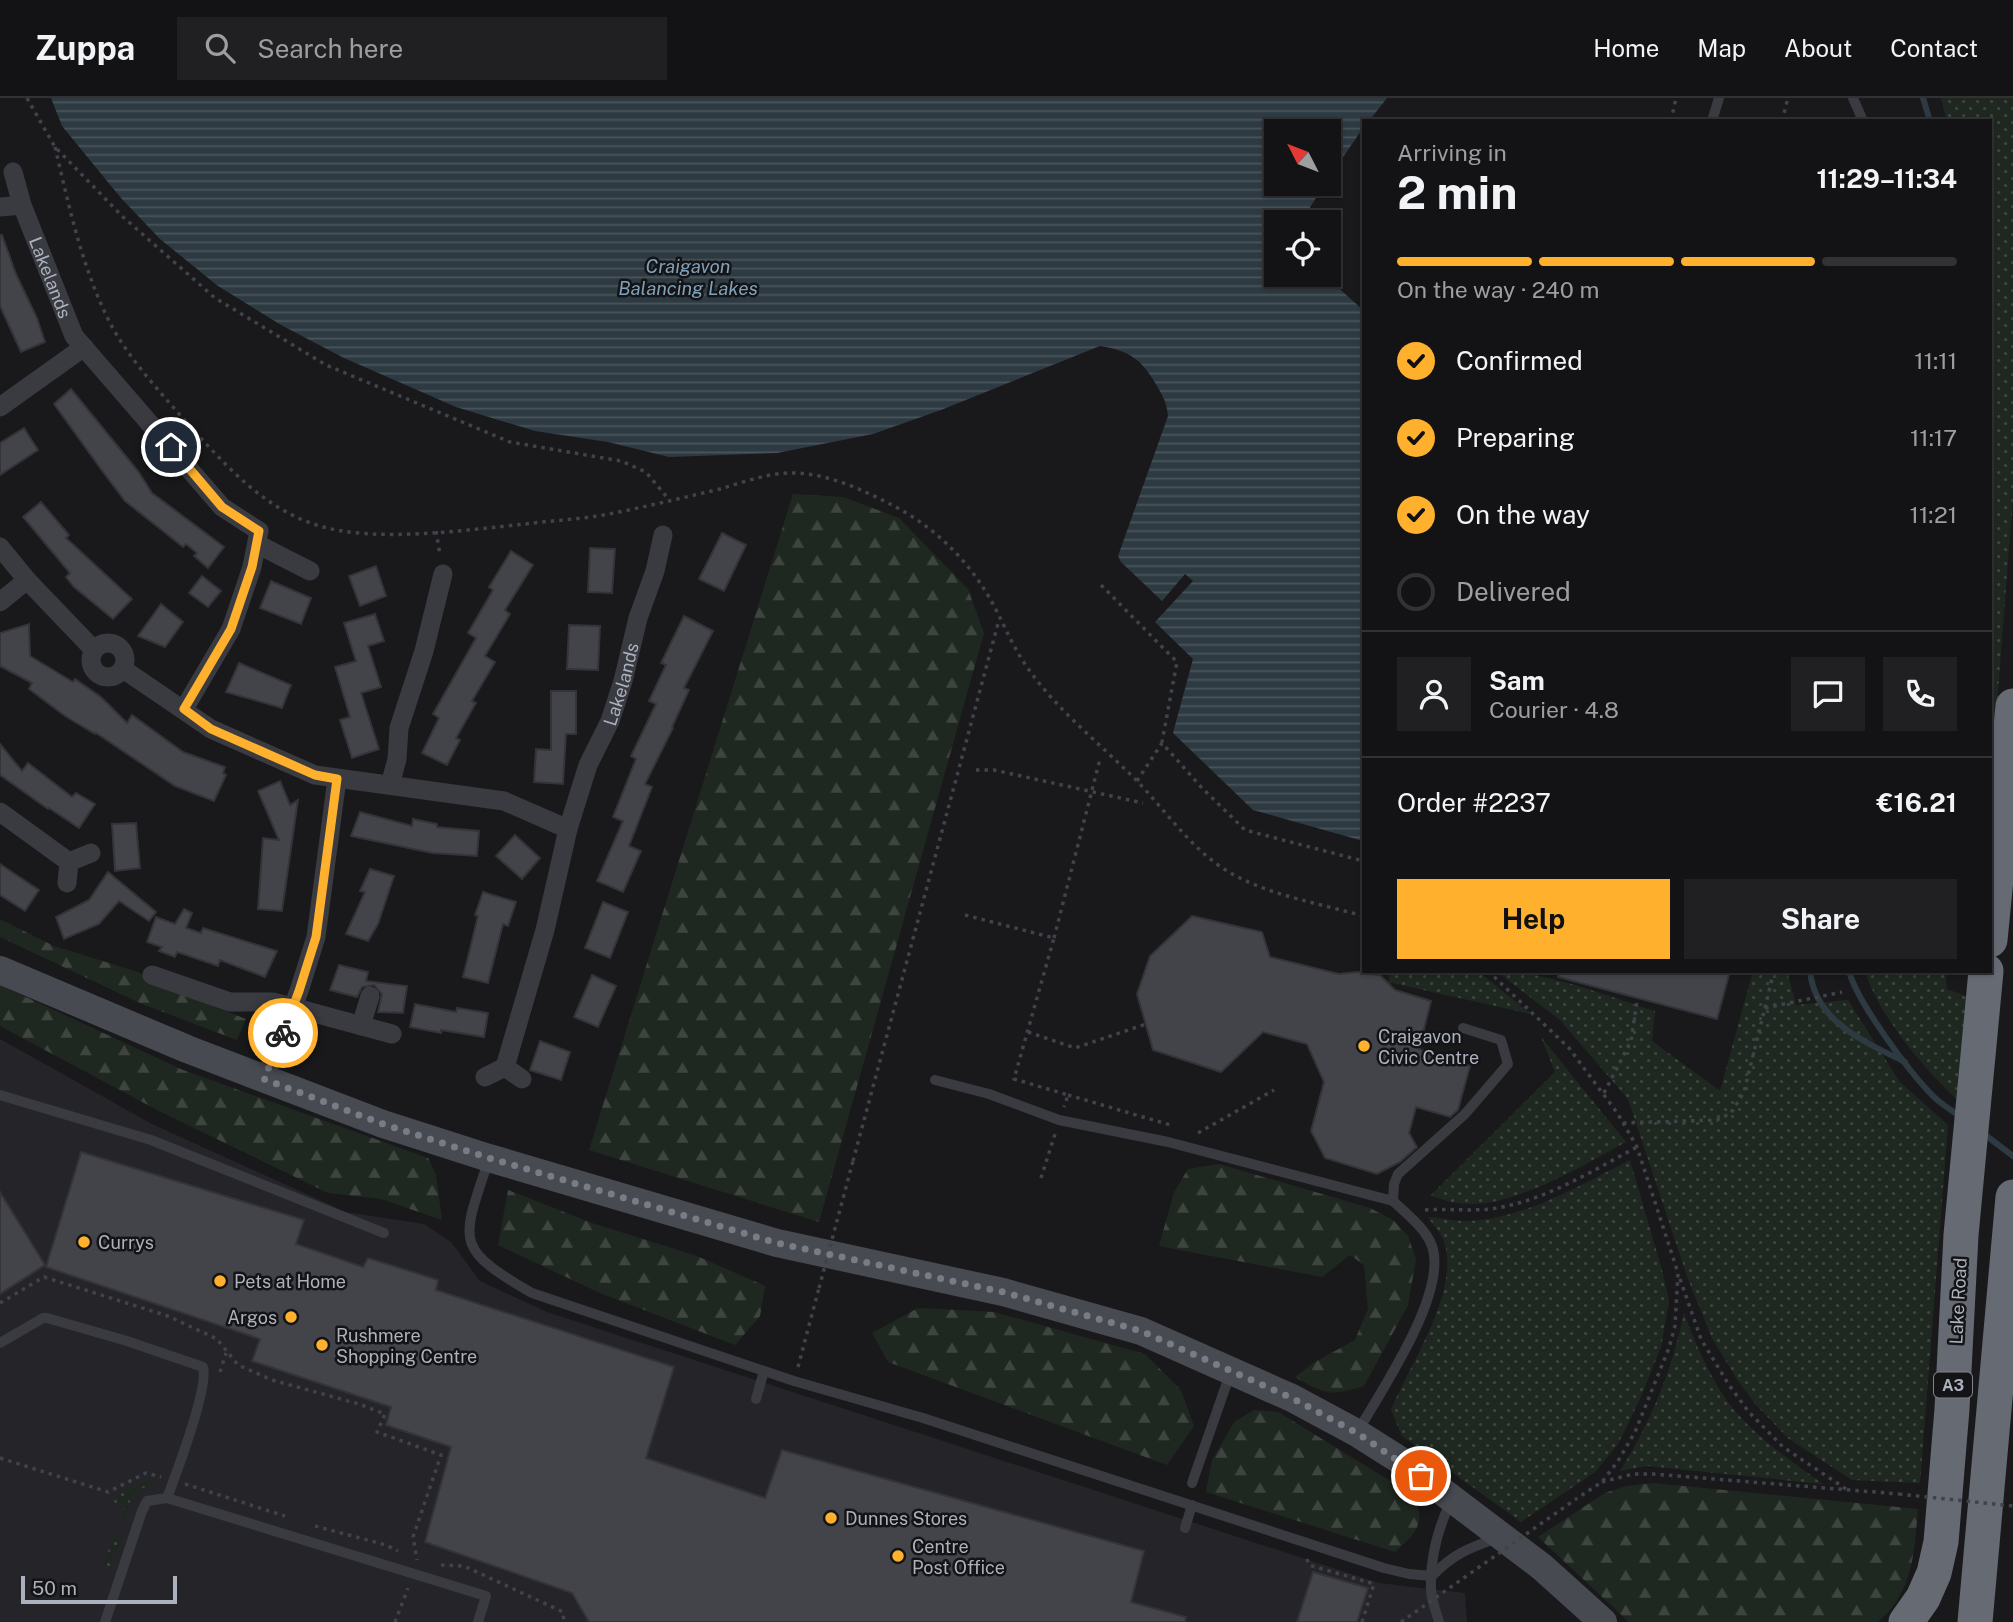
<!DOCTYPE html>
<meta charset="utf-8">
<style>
:root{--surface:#131315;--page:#202022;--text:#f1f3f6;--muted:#9d9ea0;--line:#323234;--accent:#ffb12e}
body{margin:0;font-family:"Public Sans",sans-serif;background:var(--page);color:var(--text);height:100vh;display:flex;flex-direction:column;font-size:26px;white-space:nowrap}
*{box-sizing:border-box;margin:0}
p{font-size:23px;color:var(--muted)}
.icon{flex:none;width:38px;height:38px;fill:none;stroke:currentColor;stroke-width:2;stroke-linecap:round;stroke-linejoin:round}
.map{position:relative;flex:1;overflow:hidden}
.side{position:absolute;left:1362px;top:21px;width:630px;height:854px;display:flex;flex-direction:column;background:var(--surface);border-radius:0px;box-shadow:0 2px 5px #0004,0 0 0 2px var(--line)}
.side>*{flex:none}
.needle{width:46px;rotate:312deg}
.buttons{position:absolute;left:1264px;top:21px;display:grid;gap:14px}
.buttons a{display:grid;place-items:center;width:77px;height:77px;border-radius:0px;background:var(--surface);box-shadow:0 2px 5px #0004,0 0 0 2px var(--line);font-size:35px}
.scale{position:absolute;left:21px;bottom:18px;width:156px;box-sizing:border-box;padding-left:7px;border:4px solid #abb1bd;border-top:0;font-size:19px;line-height:24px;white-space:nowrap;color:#abb1bd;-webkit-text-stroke:5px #141417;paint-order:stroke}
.pin{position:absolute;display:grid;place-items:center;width:60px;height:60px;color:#fff;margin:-30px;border:4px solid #fff;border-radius:50%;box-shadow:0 2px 7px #0007}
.courier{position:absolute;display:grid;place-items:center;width:70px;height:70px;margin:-35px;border:5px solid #ffb12e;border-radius:50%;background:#fff;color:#222;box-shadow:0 2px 9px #0007}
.head em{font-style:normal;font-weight:700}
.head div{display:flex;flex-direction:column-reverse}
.head{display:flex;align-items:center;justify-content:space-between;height:119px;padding:0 35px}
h1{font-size:46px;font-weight:700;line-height:52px}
.bar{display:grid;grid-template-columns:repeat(4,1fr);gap:10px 7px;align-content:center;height:84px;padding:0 35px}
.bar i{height:9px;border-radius:5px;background:var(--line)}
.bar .current{background:var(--accent)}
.bar p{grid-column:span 4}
.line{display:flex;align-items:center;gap:18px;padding:0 35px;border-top:2px solid var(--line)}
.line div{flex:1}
.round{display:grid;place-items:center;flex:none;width:74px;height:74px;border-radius:0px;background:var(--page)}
ol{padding:0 35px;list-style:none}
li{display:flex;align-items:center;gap:21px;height:77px}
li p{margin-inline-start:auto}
li .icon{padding:7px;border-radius:50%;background:var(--accent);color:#111;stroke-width:4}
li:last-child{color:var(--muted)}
li i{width:38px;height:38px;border:4px solid var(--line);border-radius:50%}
.action{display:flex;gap:14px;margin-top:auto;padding:14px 35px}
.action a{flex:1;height:80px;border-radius:0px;background:var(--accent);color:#111;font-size:28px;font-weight:700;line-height:80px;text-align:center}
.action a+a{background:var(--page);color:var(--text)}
header{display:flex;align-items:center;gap:42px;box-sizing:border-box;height:98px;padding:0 35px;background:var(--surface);border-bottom:2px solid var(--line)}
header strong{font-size:33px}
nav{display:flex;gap:38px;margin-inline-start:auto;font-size:24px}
.search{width:490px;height:63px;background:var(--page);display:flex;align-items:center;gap:18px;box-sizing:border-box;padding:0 24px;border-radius:0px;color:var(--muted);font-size:26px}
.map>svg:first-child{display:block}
</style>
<header>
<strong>Zuppa</strong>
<div class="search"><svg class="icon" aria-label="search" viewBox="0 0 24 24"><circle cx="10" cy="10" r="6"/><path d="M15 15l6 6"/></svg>Search here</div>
<nav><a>Home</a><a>Map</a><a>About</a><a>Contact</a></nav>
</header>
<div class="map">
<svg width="2013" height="1524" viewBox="0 0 2013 1524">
<defs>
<pattern id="grass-dots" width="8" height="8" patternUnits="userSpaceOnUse" patternTransform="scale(1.75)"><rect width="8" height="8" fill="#1f2820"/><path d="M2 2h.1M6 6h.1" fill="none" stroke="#3d453e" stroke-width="1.8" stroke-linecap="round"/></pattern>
<pattern id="forest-firs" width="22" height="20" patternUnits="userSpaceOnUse" patternTransform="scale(1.75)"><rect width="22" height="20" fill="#1f2820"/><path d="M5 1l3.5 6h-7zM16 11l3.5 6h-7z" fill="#3d453e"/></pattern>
<pattern id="water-rules" width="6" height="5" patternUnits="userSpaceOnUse" patternTransform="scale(1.75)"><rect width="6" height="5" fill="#2e3a42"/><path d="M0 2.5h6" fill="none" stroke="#4a545b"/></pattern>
</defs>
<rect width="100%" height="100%" fill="#19191c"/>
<!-- built -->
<path fill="#252529" d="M0,941L152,1026L346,1114L424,1126L451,1144L480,1183L547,1214L1379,1485L1465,1495L1467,1524H0Z"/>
<!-- grass -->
<g fill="url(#grass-dots)">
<path d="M1941,0H2013V400L1990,696V23H1947Z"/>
<path d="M1391,873H1478L1531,916L1388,884Z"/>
<path d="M1496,873C1547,873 1606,898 1655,913L1652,943L1720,993L1753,873H1787L1796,907L1848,902L1899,983L1948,1027L1920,1385L1852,1382L1789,1341L1756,1307L1738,1283L1712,1240L1688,1181L1628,1001L1560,922Z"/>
<path d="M1865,873H1945L1947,891L1966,898L1964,1008C1929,977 1879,919 1865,873Z"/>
<path d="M1541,939L1626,1044C1586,1066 1514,1109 1467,1106C1455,1106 1442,1101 1430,1098L1555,974Z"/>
<path d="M1630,1062L1662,1172L1669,1203L1661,1249L1640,1301L1618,1346L1595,1374L1521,1424L1402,1338L1391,1312C1409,1267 1463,1190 1443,1141C1440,1134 1432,1126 1428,1119C1442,1120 1457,1124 1471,1123C1525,1120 1583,1086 1630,1062Z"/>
<path d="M1684,1215C1694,1242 1706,1270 1721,1294C1746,1333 1787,1360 1823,1386L1647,1368L1620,1373C1651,1324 1672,1272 1684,1215Z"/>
<path d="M145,1383L159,1386C133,1390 131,1397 125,1421H120L125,1407L112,1404L115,1399Z"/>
<path d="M114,1439L122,1441L110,1468H102Z"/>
</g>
<!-- forest -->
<g fill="url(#forest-firs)">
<path d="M793,396L843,399L899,420L968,491L984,535L819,1124L589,1052Z"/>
<path d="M0,821L54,848L135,873L191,900L246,921L237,942L142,906L0,839Z"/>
<path d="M0,887L183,972L428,1060L436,1077L442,1122L381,1101L328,1095L161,1014L0,928Z"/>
<path d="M1219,1066L1370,1110L1393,1122L1408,1138L1416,1161L1408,1207L1364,1288C1328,1299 1326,1296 1295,1279L1315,1264L1355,1242L1368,1211L1364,1167L1350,1157L1322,1179L1159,1148L1174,1094L1188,1071Z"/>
<path d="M508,1092L592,1125L697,1158L765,1188L760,1218L735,1247L600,1195L498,1147Z"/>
<path d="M918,1210L994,1214L1145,1256L1181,1292L1194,1328L1167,1367L888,1264L872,1235Z"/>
<path d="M1254,1312L1278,1314L1413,1397C1427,1425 1416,1435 1395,1454L1206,1394L1212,1362L1234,1324Z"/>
<path d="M1653,1385L1918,1411C1914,1454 1914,1493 1878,1524H1629L1538,1439L1605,1395L1626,1388Z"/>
</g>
<!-- water -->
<path fill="url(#water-rules)" d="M51,0H1387L1369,23H1363V30L1328,81V33H1276V86H1325L1309,111L1307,124H1276V177H1324L1363,212V743L1253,712L1173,635L1193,561L1155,524L1193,483L1185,476L1162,503L1121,464L1118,458L1168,318C1167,306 1163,298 1157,288C1142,262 1131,253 1100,248L941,312L873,336L777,355L669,359L608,344L535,333L456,309L344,260L281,227L218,188L160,141L121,100L62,28Z"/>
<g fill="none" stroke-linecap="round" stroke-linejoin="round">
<!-- stream -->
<g stroke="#2e3a42" stroke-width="6">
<path d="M1923,0L1930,23"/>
<path d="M1810,873C1815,924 1865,944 1905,964"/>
<path d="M1849,873C1857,904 1908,972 1931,996C1939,1005 1951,1012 1961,1019"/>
<path d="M1984,1036L2013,1058"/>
</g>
</g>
<!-- building -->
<g fill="#434449" stroke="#333338" stroke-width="2">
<path d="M0,137H2L16,176L37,220L45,244L21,254L0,208Z"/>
<path d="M71,291L138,373L152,395L224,449L208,470L194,458L197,455L186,446L183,449L125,403L103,374L54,306Z"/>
<path d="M24,330L38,352L0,377V345Z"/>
<path d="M41,404L69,437L66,440L132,501L113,521L74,489L66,479L70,475L23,419Z"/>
<path d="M722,435L746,447L724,493L699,481Z"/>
<path d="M590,450L615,451L612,495L588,494Z"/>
<path d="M511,453L533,467L505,512L510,516L485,558L495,564L472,603L476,605L456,640L460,642L447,667L422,655L439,620L433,616L476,540L468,535L493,492L489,489Z"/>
<path d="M376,468L386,498L360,508L349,478Z"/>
<path d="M202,478L221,493L208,509L189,495Z"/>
<path d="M271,483L311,500L301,526L260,510Z"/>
<path d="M161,506L183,524L165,549L138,538Z"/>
<path d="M375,516L384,543L368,548L381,589L361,595L379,651L352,660L340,622L350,619L335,569L356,563L344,525Z"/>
<path d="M684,518L713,533L684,590L689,592L672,629L673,630L645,686L652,689L629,748L641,753L623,794L597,783L623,723L613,719L636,661L631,658L656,606L649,603L666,567L661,565Z"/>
<path d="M29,526L30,558L73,584L75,581L101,599L127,625L132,617L183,654L225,669L223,675L226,677L214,703L175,688L96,635L95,636L65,618L29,591L32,585L0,568V535Z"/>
<path d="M569,527L600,528L598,572L567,571Z"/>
<path d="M239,565L291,587L282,610L226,594Z"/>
<path d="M551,593H576V636H566L563,686L534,684L536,651L551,652Z"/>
<path d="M0,646L22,673L28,665L72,699L76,695L95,706L79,730L49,710L48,711L0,677Z"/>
<path d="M280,683L290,707L298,702L282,813L258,811L263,740L279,742L258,693Z"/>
<path d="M360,714L412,728L413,721L437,726V729L479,733L477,758L432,755L351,738Z"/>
<path d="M136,725L140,770L115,773L112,726Z"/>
<path d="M515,737L540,760L522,781L496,758Z"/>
<path d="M0,766L39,792L25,813L0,797Z"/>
<path d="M370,771L394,778L378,826L368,843L346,836L365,794L360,793Z"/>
<path d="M108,774L156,814L149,823L119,803L99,826L64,841L56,819L89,802Z"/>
<path d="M483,794L516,804L508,828L503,826L488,885L463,879L478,818L475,817Z"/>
<path d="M603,804L628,814L610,860L585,850Z"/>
<path d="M184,811L192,815L186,830L201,835L203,830L277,853L265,879L220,862L218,868L177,854L175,859L159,853L162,849L147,844L156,819L175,826Z"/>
<path d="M1192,818L1262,834L1270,859L1339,876L1358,874L1380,877L1395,892L1431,903L1419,951L1470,968L1458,1012L1450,1019L1416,1009L1409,1035L1417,1049L1400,1064L1377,1076L1325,1060L1311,1033L1324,984L1307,946L1263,934L1221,974L1153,952L1137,896L1150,858Z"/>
<path d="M339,867L368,874L366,883L407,888L403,915L378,914L382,896L374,887L362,889L357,899L330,892Z"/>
<path d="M1559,873H1730L1717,921L1558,879Z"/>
<path d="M592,877L616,888L598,929L574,919Z"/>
<path d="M415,906L456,914L457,910L488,915L484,939L441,932V935L410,929Z"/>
<path d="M540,943L570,954L561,982L530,972Z"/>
<path d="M81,1054L304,1122L296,1146L363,1169L368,1160L438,1182L436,1192L674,1269L646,1360L765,1400L782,1352L1144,1453L1131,1504L1186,1519L1185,1524H589L572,1495L425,1444L451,1349L386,1327L391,1309L252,1263L260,1241L46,1169Z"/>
<path d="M0,1094L45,1167L0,1196Z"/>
<path d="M1313,1474L1368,1490L1357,1524H1297Z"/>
</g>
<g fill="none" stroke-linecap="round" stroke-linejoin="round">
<!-- path -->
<g stroke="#404349" stroke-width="3.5" stroke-dasharray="3.5 5" stroke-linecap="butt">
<path d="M27,0L55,49L123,119L215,200L326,267L510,344L621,363L646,374L670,403"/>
<path d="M1671,23L1676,0"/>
<path d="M1782,23L1788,0"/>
<path d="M55,49C69,108 81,166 108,221C126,257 154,287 180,317C220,361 261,411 320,428C375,445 467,432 525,426C556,422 588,421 619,414C653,407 686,399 720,391C744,384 770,374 795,375C829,376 863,392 892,407C931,427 963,457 986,494C1001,518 1010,545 1027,569C1056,611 1098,644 1134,680C1162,708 1185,743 1218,767C1259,796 1315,804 1363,818"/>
<path d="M436,433L440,457"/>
<path d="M1101,487L1177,564L1162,644"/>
<path d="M976,672H994L1143,705"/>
<path d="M1137,683L1162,645L1202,690L1245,732L1363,763"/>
<path d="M965,817L1054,840L1014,981L1068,997L1064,1009"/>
<path d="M1054,840L1100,661"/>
<path d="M1488,873L1569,950L1618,1016L1637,1049L1678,1175L1675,1228L1669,1250L1635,1334L1618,1363L1602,1384L1576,1401"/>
<path d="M1765,910L1842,894"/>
<path d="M1028,934L1075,950L1146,926"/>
<path d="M1604,995L1631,943L1637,903"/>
<path d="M1068,997L1174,1028"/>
<path d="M1623,1025L1717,1022L1731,1015L1744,994L1774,873"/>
<path d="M1198,1035L1274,992"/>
<path d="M853,1063L999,522"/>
<path d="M1041,1080L1055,1036"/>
<path d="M1425,1112C1452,1110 1479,1115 1507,1108C1552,1098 1596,1071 1637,1049"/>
<path d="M1680,1181L1701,1241L1729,1287L1748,1313L1783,1349L1849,1393"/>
<path d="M0,1205L44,1179L168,1218L217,1241L238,1267L272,1282L359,1306L385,1316L377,1334L441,1357L413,1439L417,1462"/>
<path d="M798,1269L819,1190"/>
<path d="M220,1274L226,1255"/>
<path d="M0,1360L108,1394L146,1375L161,1379"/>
<path d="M1602,1384L1633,1376H1653L1899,1396"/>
<path d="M185,1386L285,1418"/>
<path d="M315,1428L386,1447L398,1453"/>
<path d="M1307,1461L1309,1467L1374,1486L1362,1524"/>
<path d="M441,1467L464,1468L563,1514L564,1524"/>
<path d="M395,1524L408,1490"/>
</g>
<!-- lane -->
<g stroke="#3a3b41" stroke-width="10">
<path d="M1853,0L1863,23"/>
<path d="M1712,23L1719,0"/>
<path d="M935,982L989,996L1059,1022L1168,1044L1393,1103C1406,1115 1426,1131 1432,1148C1448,1195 1382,1291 1358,1333"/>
<path d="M0,997L151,1042L384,1135"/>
<path d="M489,1061C462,1143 452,1149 532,1195L794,1283L923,1320L1384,1470L1409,1476L1432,1478C1453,1456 1469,1450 1497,1440"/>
<path d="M1393,1103L1394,1086L1398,1076L1465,1016L1508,966L1501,942L1463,930"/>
<path d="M0,1245L43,1220H47L127,1243L203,1269C209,1290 176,1376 167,1400L486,1498L478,1524"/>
<path d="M756,1301L764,1273"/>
<path d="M1192,1385L1231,1273"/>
<path d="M1185,1430L1192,1407"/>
<path d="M105,1524L142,1413L147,1403L167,1400"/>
<path d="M1439,1524C1436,1513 1431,1502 1431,1491C1430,1461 1438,1430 1451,1403"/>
</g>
<!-- street -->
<g stroke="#3a3b41" stroke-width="19">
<path id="s1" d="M13,74L22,107L74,238L222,409L259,433L252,469L231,531L184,611"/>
<path d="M0,109L22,107"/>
<path d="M0,309L84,249"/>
<path d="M257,446L310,473"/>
<path d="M0,449L27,482L94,552"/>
<path d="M0,504L27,482"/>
<circle cx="108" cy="562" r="17"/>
<path d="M123,571L211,631L315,677L504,703L568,731"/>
<path d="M390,687L397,661L399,630L424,553L443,476"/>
<path d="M0,714L69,764"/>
<path d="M67,785L69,764L91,755"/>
<path d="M152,877L230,904H273L392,936"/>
<path d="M361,928L370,898"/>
<path id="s2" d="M505,969L545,832L568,731L588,667L610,623L623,583L638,520L655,473L663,437"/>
<path d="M485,979L505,969L522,981"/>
<path d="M264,981L299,893L316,839L337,681"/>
</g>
<!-- secondary -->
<path stroke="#484a52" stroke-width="28" d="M0,872L187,951L383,1026L489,1060L777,1145L1003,1194L1141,1233L1292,1300L1357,1335L1406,1366L1542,1469L1603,1524"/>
<!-- highway -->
<g stroke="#656a73" stroke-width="35">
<path d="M1990,842L2013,608"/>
<path d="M1906,1524L1923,1500L1934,1475L1941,1444L1952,1311L1961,1137L1986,873"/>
<path d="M1975,1524L2013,1099"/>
</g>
<!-- path-bridge -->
<g stroke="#404349" stroke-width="3.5" stroke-dasharray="3.5 5" stroke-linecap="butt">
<path d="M819,1190L853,1063"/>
<path d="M1899,1396L2013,1408"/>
<path d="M1401,1524L1576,1401"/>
</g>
</g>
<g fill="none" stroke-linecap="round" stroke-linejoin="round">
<!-- done -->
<path stroke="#787c85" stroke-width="7" stroke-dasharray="0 12.6" d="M283,935L264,981L383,1026L489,1060L777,1145L1003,1194L1141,1233L1292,1300L1357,1335L1421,1378"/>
<!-- route -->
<path stroke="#ffb12e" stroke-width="9" d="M171,349L222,409L259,433L252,469L231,531L184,611L211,631L315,677L337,681L316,839L299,893L283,935"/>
</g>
<!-- markers -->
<g fill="#ffb12e" stroke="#141417" stroke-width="2.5">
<circle cx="1364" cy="948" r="7"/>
<circle cx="84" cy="1144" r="7"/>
<circle cx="220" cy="1183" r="7"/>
<circle cx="291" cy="1219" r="7"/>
<circle cx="322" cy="1247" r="7"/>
<circle cx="831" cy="1420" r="7"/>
<circle cx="898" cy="1458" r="7"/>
</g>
<g text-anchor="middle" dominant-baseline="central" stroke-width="5" stroke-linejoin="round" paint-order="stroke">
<!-- shield labels -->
<rect fill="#141417" stroke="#7e828b" stroke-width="2" x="1934" y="1274.5" width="38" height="25" rx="5"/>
<g font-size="16" font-weight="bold" fill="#abb1bd">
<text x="1953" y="1287">A3</text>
</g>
<!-- street labels -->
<g font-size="18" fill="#abb1bd" stroke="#141417">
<text stroke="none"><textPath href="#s1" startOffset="112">Lakelands</textPath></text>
<text stroke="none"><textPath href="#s2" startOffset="401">Lakelands</textPath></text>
<text transform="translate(1958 1203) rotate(-87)">Lake Road</text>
</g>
<!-- poi labels -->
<g font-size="18" fill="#abb1bd" stroke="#141417" text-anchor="start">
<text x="1378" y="938">Craigavon<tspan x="1378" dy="21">Civic Centre</tspan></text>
<text x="98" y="1144">Currys</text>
<text x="234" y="1183">Pets at Home</text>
<text x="277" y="1219" text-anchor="end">Argos</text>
<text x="336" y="1237">Rushmere<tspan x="336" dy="21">Shopping Centre</tspan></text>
<text x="845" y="1420">Dunnes Stores</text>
<text x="912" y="1448">Centre<tspan x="912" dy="21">Post Office</tspan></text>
</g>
<!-- water labels -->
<g font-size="19" font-style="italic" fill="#7fa1ba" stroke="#141417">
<text x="688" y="168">Craigavon<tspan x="688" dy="22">Balancing Lakes</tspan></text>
</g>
</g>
</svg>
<div class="buttons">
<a><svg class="needle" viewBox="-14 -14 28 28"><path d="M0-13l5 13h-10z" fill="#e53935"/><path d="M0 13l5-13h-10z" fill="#9d9ea0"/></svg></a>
<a><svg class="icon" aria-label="locate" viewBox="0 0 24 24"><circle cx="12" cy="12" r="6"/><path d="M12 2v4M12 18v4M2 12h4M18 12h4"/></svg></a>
</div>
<div class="scale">50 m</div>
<div class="pin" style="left:1421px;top:1378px;background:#ea580c"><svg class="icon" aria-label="bag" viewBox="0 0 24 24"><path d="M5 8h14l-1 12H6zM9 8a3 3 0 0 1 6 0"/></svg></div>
<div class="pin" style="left:171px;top:349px;background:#1f2937"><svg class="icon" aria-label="home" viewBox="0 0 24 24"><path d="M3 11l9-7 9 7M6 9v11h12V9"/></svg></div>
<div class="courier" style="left:283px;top:935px"><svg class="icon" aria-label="bike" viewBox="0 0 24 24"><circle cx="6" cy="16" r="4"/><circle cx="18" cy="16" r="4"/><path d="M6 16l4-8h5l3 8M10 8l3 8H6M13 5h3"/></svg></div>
<section class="side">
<div class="head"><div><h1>2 min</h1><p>Arriving in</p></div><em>11:29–11:34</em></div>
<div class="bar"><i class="current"></i><i class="current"></i><i class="current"></i><i></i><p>On the way · 240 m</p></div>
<ol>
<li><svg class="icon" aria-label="check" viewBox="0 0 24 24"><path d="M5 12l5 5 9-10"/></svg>Confirmed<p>11:11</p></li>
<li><svg class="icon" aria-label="check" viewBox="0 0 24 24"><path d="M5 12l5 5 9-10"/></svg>Preparing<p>11:17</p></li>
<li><svg class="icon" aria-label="check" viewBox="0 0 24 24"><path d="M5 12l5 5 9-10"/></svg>On the way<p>11:21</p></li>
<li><i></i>Delivered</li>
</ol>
<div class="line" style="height:126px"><a class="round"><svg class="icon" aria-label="person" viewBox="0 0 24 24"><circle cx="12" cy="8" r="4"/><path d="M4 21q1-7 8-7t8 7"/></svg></a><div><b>Sam</b><p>Courier · 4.8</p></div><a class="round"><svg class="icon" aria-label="chat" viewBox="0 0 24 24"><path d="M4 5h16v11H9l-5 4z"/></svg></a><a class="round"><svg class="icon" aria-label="phone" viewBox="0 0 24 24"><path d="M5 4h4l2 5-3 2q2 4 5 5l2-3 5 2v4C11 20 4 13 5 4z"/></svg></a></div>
<div class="line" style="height:91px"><div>Order #2237</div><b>€16.21</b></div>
<div class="action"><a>Help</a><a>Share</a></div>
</section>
</div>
